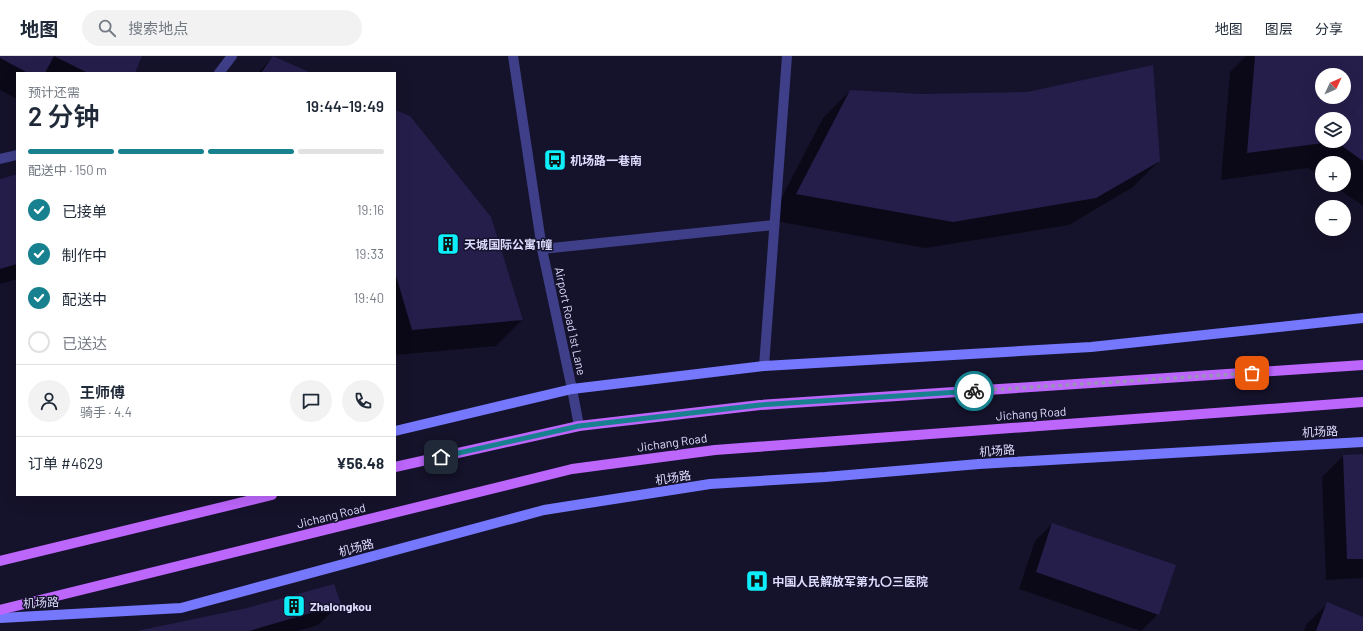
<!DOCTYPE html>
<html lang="zh">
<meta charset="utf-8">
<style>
:root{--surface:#fff;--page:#f2f2f3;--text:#1f2937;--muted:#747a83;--line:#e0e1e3;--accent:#17818f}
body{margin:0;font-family:Barlow,"Noto Sans SC",sans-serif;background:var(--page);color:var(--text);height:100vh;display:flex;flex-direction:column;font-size:15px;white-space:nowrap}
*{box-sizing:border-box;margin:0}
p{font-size:13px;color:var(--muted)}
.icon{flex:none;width:22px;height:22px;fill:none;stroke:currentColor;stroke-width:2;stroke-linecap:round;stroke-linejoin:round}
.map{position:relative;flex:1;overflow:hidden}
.details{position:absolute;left:16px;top:16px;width:380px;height:424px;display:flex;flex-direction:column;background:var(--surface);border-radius:0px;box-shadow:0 4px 16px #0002}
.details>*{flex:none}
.needle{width:26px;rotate:46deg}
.buttons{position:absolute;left:1315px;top:12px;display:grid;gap:8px}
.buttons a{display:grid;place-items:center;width:36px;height:36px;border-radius:50%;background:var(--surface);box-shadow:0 4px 16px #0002;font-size:20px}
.pin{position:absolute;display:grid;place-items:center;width:34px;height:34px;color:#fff;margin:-17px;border-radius:8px;box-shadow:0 2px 6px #0006}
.courier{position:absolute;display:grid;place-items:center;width:40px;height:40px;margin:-20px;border:3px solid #17818f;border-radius:50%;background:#fff;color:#222;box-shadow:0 1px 5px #0007}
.summary em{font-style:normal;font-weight:600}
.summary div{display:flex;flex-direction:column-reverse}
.summary{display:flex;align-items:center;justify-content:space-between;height:68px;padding:0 12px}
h1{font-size:26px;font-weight:600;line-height:30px}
.bar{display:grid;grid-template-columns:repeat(4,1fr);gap:6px 4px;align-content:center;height:48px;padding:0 12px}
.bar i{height:5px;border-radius:3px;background:var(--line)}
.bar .on{background:var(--accent)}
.bar p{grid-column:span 4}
.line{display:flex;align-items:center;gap:10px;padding:0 12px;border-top:1px solid var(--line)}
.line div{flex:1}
.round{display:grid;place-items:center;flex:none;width:42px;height:42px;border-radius:21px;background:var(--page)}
ol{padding:0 12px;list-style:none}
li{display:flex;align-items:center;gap:12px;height:44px}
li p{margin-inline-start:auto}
li .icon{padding:4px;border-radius:50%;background:var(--accent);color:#fff;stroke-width:4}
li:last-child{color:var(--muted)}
li i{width:22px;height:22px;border:2px solid var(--line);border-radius:50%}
header{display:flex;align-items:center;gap:24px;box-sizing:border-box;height:56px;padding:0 20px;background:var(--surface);border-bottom:1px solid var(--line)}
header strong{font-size:19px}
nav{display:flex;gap:22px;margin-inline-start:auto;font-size:14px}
.search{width:280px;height:36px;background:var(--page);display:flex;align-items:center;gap:10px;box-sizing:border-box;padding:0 14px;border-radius:22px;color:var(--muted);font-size:15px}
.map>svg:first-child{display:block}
</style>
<header>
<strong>地图</strong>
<div class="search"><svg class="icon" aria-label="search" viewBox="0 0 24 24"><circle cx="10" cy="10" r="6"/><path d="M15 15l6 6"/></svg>搜索地点</div>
<nav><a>地图</a><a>图层</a><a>分享</a></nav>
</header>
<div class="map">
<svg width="1363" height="575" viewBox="0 0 1363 575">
<rect width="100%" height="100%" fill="#15122b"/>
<!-- shadow -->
<g fill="#0007" fill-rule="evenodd">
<path d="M0,0H141L134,17H17V43L0,34Z"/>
<path d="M1246,0H1363V150L1333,129H1344V107H1322V121L1308,112L1221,124L1230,16ZM1322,19H1344V41H1322ZM1322,63H1344V85H1322Z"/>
<path d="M273,1L309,17H258Z"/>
<path d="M850,35L1159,105L1133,131L1069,169L925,192L770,164L823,62Z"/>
<path d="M395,55L522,264L496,290L395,299Z"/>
<path d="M17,118V223L0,228V123Z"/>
<path d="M1363,399V522L1326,524L1322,421L1343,400Z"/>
<path d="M1052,468L1158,558L1141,575L1019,533L1035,485Z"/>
<path d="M340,548L318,569L297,575H139Z"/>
<path d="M1327,548L1363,562V575H1304L1306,569Z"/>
</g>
<!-- building -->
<g fill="#251e4b" fill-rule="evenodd">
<path d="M0,0H54L45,17H28L0,2Z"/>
<path d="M54,0H142L135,17H88Z"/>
<path d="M273,0L311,17H261Z"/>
<path d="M1255,0H1363V105L1335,85H1344V63H1322V85L1331,86L1247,97ZM1322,19H1344V41H1322Z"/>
<path d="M1153,9L1160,105L1096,142L953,166L796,138L850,34L921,38L1027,36Z"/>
<path d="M395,54L410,60L491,161L523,264L412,274L395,216Z"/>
<path d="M17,118V208L0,213V123Z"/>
<path d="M1363,398V503H1347L1343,399Z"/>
<path d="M1052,467L1176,509L1159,559L1036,516Z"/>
<path d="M334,528L341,548L249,575H137L247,552Z"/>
<path d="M1327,546L1363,561V575H1316Z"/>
</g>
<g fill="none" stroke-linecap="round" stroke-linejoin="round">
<!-- service -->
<g stroke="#3e3f88" stroke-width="10">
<path d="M219,17L232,0"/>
<path d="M0,103L17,99"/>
<path d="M542,193L774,169"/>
<path d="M764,310L787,0"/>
</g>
<!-- tertiary -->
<path stroke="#3e3f88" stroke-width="10" d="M513,0L542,193L572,333L579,370"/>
<!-- secondary -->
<g stroke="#7578fc" stroke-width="10">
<path d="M395,375L572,333L764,310L1091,291L1363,262"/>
<path d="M0,562L181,552L544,454L710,428L825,421L979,408L1363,386"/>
</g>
<!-- primary -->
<g stroke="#bd66fc" stroke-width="10">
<path d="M395,411L579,370L760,349L1363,309"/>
<path d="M0,505L272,439"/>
<path d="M0,554L572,413L715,394L1363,346"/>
</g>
</g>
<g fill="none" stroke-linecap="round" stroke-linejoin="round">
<!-- done -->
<path stroke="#9895b4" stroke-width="4" stroke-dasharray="0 7.2" d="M974,335L1252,317"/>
<!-- route -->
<path stroke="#17818f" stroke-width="5" d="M441,401L579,370L760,349L974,335"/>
</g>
<!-- icons -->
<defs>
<g id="bus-square" transform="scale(1.15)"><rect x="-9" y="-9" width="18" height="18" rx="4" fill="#0dedfa" stroke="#15122b"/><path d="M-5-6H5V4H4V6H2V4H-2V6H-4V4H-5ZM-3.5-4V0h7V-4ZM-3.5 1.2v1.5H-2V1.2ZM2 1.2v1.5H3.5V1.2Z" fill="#111"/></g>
<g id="building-square" transform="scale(1.15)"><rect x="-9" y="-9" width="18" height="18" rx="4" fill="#0dedfa" stroke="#15122b"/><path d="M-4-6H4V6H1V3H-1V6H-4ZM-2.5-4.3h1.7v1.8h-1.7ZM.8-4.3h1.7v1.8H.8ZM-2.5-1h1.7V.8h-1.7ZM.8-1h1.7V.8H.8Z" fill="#111"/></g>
<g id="hospital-square" transform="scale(1.15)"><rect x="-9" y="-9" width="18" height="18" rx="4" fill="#0dedfa" stroke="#15122b"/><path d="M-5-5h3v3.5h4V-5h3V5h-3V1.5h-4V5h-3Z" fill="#111"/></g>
</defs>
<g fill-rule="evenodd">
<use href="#bus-square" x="555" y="104"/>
<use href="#building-square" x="448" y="188"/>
<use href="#hospital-square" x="757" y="525"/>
<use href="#building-square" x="294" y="550"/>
</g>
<g text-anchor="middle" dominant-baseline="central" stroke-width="3" stroke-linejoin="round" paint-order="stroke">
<!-- poi labels -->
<g font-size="12" font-weight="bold" fill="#dedcfe" stroke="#15122b" text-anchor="start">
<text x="570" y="104">机场路一巷南</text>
<text x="464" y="188">天城国际公寓1幢</text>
<text x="772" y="525">中国人民解放军第九〇三医院</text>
<text x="310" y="550">Zhalongkou</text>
</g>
<!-- street labels -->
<g font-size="12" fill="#dedcfe" stroke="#15122b">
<text transform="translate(571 265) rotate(78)">Airport Road 1st Lane</text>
<text transform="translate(1031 357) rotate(-4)">Jichang Road</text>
<text transform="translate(1320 375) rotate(-3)">机场路</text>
<text transform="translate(672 386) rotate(-8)">Jichang Road</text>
<text transform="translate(997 394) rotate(-4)">机场路</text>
<text transform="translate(673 421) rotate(-9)">机场路</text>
<text transform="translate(331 459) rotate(-14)">Jichang Road</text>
<text transform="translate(356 491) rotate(-15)">机场路</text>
<text transform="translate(41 546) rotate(-3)">机场路</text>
</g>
</g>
</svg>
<div class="buttons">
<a><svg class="needle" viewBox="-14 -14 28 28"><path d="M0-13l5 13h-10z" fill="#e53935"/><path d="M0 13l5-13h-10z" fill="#747a83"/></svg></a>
<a><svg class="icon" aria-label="layers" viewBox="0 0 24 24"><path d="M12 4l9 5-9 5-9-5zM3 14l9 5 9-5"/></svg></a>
<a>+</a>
<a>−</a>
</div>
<div class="pin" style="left:1252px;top:317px;background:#ea580c"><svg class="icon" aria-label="bag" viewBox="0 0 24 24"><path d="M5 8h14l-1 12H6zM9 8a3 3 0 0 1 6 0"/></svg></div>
<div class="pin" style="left:441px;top:401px;background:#1f2937"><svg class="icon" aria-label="home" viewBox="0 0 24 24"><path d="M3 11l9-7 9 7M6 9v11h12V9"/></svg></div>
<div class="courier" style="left:974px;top:335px"><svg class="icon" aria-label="bike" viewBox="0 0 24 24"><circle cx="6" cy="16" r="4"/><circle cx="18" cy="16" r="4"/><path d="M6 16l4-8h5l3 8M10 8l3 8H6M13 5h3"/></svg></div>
<section class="details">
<div class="summary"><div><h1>2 分钟</h1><p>预计还需</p></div><em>19:44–19:49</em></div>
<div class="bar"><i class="on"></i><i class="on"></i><i class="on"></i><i></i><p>配送中 · 150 m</p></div>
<ol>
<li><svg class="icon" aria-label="check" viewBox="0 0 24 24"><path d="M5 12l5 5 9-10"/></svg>已接单<p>19:16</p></li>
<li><svg class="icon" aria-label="check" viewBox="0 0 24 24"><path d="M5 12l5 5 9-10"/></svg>制作中<p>19:33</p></li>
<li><svg class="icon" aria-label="check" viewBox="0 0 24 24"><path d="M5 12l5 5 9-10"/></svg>配送中<p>19:40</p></li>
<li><i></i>已送达</li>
</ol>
<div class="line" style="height:72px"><a class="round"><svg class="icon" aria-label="person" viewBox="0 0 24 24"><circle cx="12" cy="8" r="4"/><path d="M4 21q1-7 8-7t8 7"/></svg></a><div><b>王师傅</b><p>骑手 · 4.4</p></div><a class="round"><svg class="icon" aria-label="chat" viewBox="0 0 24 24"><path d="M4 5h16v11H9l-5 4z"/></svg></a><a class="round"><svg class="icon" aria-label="phone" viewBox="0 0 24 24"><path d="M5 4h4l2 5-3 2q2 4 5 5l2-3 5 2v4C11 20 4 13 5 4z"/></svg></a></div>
<div class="line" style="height:52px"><div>订单 #4629</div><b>¥56.48</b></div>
</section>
</div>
